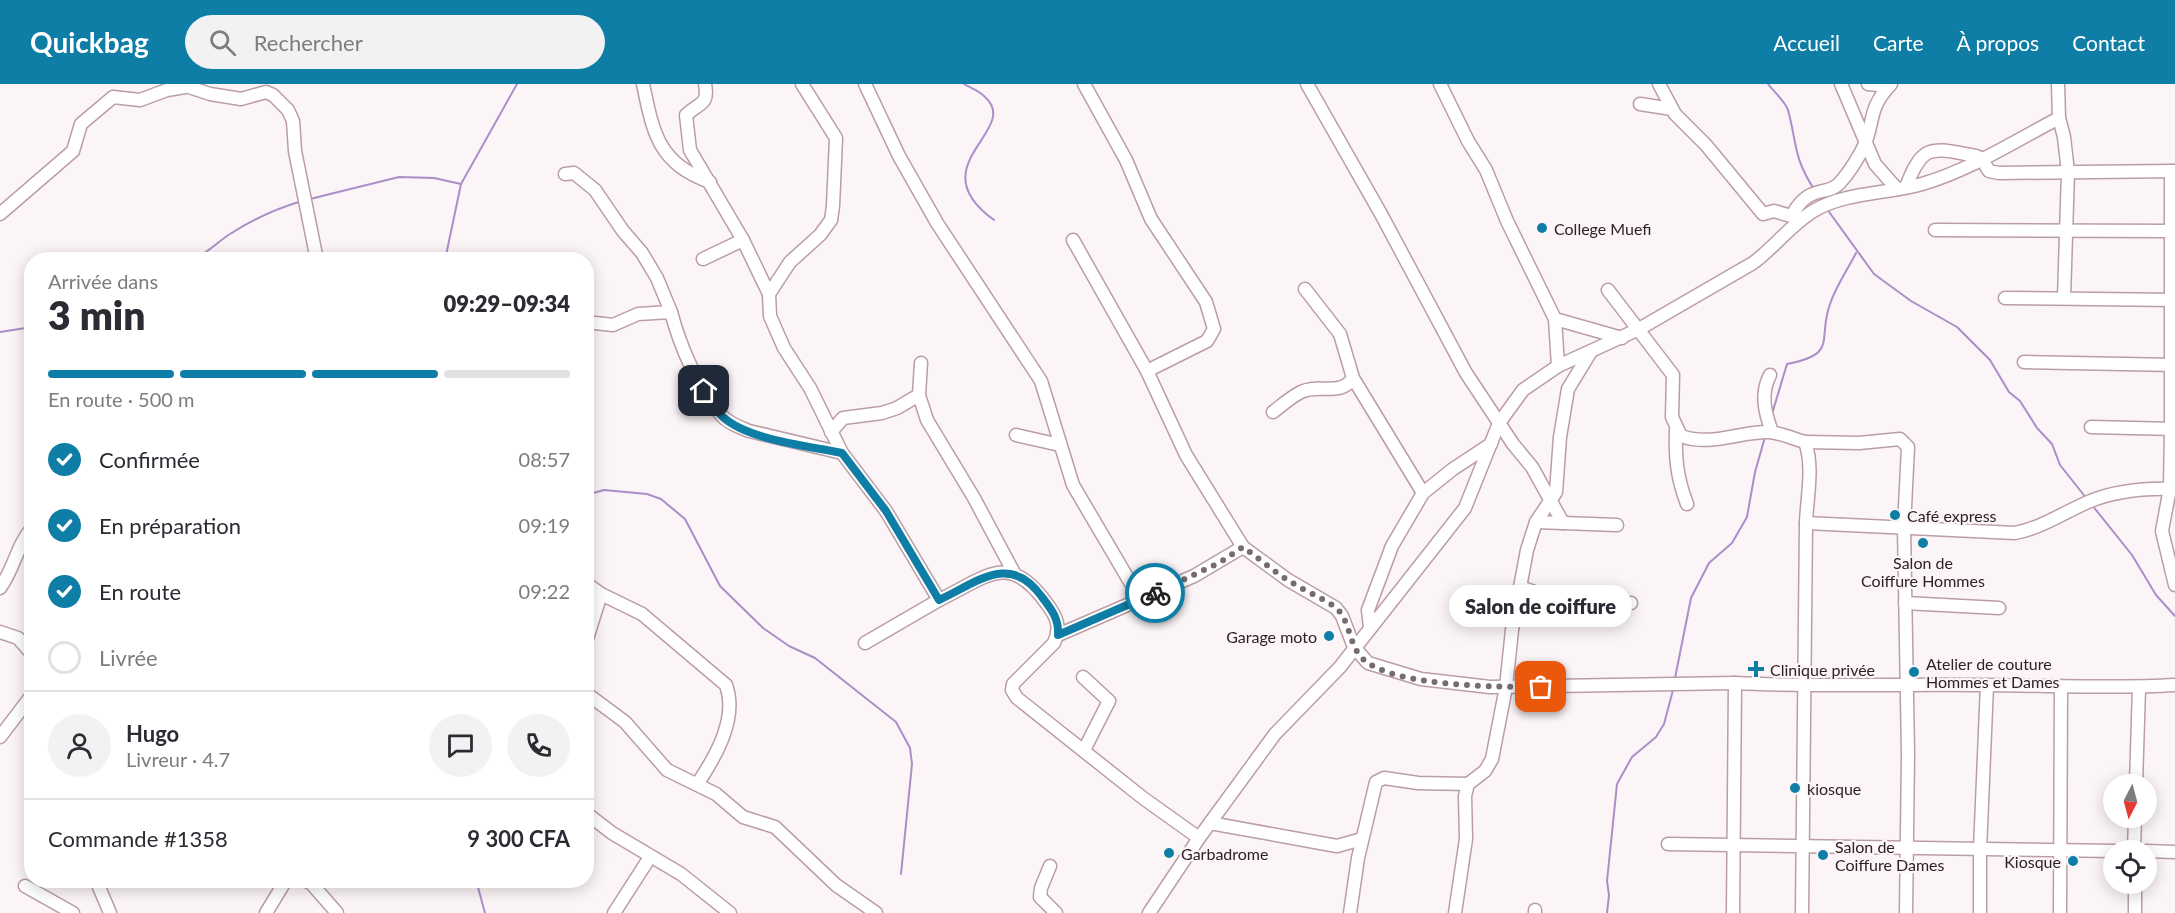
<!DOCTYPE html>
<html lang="fr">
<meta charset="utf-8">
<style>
:root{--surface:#fff;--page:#f2f2f3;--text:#2b2b33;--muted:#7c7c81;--line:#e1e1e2;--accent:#0f7ea6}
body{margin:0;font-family:Lato,sans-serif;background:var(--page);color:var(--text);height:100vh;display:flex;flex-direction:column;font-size:22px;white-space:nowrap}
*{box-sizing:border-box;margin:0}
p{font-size:20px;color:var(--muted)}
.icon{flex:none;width:33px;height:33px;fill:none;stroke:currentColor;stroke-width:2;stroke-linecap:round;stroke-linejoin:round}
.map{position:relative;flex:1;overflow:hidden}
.side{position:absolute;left:24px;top:168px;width:570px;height:636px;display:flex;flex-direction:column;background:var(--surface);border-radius:24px;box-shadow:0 3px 15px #0003}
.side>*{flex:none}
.needle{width:39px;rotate:186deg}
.controls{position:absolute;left:2103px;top:690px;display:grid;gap:12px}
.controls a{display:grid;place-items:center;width:54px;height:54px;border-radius:50%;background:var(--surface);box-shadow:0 3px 15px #0003;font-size:30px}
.pin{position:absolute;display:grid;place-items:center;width:51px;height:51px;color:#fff;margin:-26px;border-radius:12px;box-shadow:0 3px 9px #0006}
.courier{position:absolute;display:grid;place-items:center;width:60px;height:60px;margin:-30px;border:4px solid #0f7ea6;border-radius:50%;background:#fff;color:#222;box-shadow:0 2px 8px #0007}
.bubble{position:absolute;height:42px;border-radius:21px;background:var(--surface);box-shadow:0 3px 15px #0003;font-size:20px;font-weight:800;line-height:42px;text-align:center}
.head em{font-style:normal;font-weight:800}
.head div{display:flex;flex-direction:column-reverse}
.head{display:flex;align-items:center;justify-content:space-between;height:102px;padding:0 24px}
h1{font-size:39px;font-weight:800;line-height:45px}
.bar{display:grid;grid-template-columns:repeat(4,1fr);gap:9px 6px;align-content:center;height:72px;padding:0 24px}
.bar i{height:8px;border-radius:4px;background:var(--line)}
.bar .active{background:var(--accent)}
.bar p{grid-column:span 4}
.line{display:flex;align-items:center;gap:15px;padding:0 24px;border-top:2px solid var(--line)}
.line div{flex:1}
.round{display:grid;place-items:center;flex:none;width:63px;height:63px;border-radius:32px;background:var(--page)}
ol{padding:0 24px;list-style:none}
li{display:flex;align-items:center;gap:18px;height:66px}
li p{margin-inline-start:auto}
li .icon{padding:6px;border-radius:50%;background:var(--accent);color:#fff;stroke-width:4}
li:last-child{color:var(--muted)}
li i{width:33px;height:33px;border:3px solid var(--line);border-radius:50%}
header{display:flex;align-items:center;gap:36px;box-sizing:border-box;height:84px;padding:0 30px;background:var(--accent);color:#fff}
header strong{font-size:28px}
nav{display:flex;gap:33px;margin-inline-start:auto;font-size:21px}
.search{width:420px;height:54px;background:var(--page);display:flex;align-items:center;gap:15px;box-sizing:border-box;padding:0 21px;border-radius:33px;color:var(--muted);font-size:22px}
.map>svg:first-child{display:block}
</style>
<header>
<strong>Quickbag</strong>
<div class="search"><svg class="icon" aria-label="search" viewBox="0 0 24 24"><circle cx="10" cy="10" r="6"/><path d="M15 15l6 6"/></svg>Rechercher</div>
<nav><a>Accueil</a><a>Carte</a><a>À propos</a><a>Contact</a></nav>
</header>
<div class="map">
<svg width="2175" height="829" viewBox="0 0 2175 829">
<rect width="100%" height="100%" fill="#fcf5f7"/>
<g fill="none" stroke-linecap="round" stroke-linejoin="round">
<!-- stream -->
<g stroke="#ac8dc9" stroke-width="2">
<path d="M964,0C971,4 979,7 984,12C1024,46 917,80 994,136"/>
<path d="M1768,0C1774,8 1785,17 1788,26C1797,59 1793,73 1814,105"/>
<path d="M310,115L399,93L434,94L461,100"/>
<path d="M1827,125L1874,190L1911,217L1957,243L1990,276L2009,308L2020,317L2037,344L2052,360L2060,381L2087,415"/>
<path d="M191,176C207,170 216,159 230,150C253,135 275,125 302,117"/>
<path d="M445,176L461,100L517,0"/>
<path d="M0,248L32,243"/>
<path d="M1772,330L1787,280C1839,270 1817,256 1830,220C1836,202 1848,185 1856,169"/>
<path d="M586,411L604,406L647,410L661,415L685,435L720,502L763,544L789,562L815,574L896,638L910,664L912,680L901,790"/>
<path d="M2092,421L2132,471L2156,511L2175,532"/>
<path d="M1675,594L1691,514L1709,479L1732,459L1747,433L1755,388L1765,353"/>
<path d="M476,796L485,829"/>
<path d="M1607,829L1609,811L1607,797L1617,700L1632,673L1656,653L1664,640L1673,606"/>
</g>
<!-- minor casing -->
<g stroke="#bb9da6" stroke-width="15">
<g id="minor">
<path d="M180,0L210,10L241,15L266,8L273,11L288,26L293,37L295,67L317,176"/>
<path d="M643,0C653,48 658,80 710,98"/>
<path d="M705,0C709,21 700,18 686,31L690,66L743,156L769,210"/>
<path d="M802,0L836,54L833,122L831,136L820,151L790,178L769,210L770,232L784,264L810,304L842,369L886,427L939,516L865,559"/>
<path d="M865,0L899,72L937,139L1041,297L1073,401L1130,498L1145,513"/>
<path d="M1084,0L1126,76L1151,135L1206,218L1214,245L1207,257L1147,287"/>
<path d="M1307,0L1381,130L1466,289L1513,360L1532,383L1563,439"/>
<path d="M1440,0L1468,57L1486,86L1507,137L1555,235L1622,254"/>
<path d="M1659,0L1675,30L1706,61L1763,130L1774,127L1801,135"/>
<path d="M1841,0L1875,80L1897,105"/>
<path d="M1868,0L1889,2"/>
<path d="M2058,0L2059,34L2064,53L2068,88L2064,214"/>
<path d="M1640,20L1672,25"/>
<path d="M2171,87V345L2170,404L2162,447L2175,501"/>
<path d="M565,90L574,89L595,106L623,147L642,169L657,194L671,228"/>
<path d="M1906,103C1923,58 1932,64 1976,72L1981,74L1989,87L1999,89L2175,87"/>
<path d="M0,130L73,67L81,40L113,13L140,16L167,6L185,3"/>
<path d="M1792,131C1812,96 1828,116 1843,95C1850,87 1856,77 1861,68C1876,42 1865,27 1891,0"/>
<path d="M1935,146L2175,147"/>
<path d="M1073,156L1147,287L1186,371L1243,463L1288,496L1336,524L1342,532L1354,563L1368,579L1421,595L1490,603L1735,599"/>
<path d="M703,175L743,156"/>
<path d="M1305,205L1340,250L1353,294L1423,409"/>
<path d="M1608,206L1673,291L1672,333L1681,352C1711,363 1741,347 1769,348C1781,349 1794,355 1805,358C1814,383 1807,412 1806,439L1802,829"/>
<path d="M2005,214L2175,216"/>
<path d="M1555,235L1558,282"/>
<path d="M586,238L613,241L638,230L671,228C680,262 698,304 721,331C728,339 739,343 749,347L842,369"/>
<path d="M2024,278L2175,281"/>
<path d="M921,279L919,311L927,336L974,414L1014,489"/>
<path d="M1770,291C1760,310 1765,329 1772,348"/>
<path d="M1273,328C1282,321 1291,313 1301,308C1318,299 1341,313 1353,294"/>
<path d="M2091,343L2175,345"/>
<path d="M1676,346C1675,374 1677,394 1687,420"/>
<path d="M831,348L843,334L882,329L897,324L919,311"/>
<path d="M1016,351L1060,361"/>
<path d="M1805,358L1859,359L1900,355L1908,363L1904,443L1908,670L1906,829"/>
<path d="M1536,438L1617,441"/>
<path d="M1806,439L2015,449C2041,444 2063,429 2088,418C2114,407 2147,404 2175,405"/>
<path d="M586,499L601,510L642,530L726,601C738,634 716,672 698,699"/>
<path d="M1520,503L1564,518L1586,520L1631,519"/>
<path d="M0,504C14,485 17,461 32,444"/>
<path d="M939,516C987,493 1009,466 1047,520C1057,533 1061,543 1054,559L1013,600L1012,606L1017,614L1143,714L1199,754"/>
<path d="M1905,519L1999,524"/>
<path d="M1370,544L1368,526L1392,462L1423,409L1453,385L1491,360"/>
<path d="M0,548L18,554L32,570"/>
<path d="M1058,551L1194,492L1243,463"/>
<path d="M586,558L601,510"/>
<path d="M1083,593L1109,617L1084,666"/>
<path d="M586,609L625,638L667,686L716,710L743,733L775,743L836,801L876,829"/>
<path d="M0,653L32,611"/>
<path d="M2136,700L2139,604"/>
<path d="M586,729L612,749L681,790L730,829"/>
<path d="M1210,739L1337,762L1362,755"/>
<path d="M1668,760L2114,767"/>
<path d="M2134,766L2135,734"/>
<path d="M2146,767L2175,768"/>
<path d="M1050,782L1041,804L1040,813L1056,829"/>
<path d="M96,796L110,829"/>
<path d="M302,796L311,799L337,829"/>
<path d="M2135,800V829"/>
<path d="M25,802L73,829"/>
<path d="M1535,826V829"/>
<path d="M266,829L286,796"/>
<path d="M614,829L650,773"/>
<path d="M1149,829L1199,754L1275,650L1340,583L1465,424L1499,339L1523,306L1558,282L1639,245L1753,179C1775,163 1791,140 1815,126C1846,108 1888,110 1922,100C1970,86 2015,57 2059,34"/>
<path d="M1350,829L1358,774L1376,698L1384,694L1418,699L1468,700"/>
<path d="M1455,829L1466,755L1465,712L1468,700L1485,687L1492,675L1506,603L1512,546L1527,466L1536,438L1556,408L1560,353L1568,305L1590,269"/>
<path d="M1733,829L1735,599C1818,603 1900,600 1983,601C2047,601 2111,605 2175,601"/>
<path d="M1980,829V766L1987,601"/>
<path d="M2060,829L2061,604"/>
</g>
</g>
<!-- minor -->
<use href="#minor" stroke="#fff" stroke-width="12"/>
</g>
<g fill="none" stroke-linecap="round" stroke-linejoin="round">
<!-- done -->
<path stroke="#766c6f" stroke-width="6" stroke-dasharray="0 10.8" d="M1155,509L1219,479L1243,463C1259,474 1274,488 1291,498C1305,507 1321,513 1335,523C1351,536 1348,561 1363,575C1393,603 1500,603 1541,603"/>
<!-- route -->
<path stroke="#0f7ea6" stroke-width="8" d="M704,307C710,315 715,326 723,333C748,356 809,362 842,369L886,427L939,516C978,498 1010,468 1042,513C1051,525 1059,534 1058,551L1155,509"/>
</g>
<!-- markers -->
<g fill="#0f7ea6" stroke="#fcf5f7" stroke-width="2">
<circle cx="1542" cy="144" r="6"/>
<circle cx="1895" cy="431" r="6"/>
<circle cx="1923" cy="459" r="6"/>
<circle cx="1329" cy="552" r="6"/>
<path d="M1753 576h6v6h6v6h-6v6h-6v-6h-6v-6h6z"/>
<circle cx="1914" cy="588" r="6"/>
<circle cx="1795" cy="704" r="6"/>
<circle cx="1169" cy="769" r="6"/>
<circle cx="1823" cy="771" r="6"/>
<circle cx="2073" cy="777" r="6"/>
</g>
<g text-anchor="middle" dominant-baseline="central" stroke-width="4.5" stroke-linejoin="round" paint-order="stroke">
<!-- poi labels -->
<g font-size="16" fill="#2e2226" stroke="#fcf5f7" text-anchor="start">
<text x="1554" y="144">College Muefi</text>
<text x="1907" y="431">Café express</text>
<text x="1923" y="478" text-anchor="middle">Salon de<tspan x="1923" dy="18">Coiffure Hommes</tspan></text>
<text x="1317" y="552" text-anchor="end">Garage moto</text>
<text x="1926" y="579">Atelier de couture<tspan x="1926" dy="18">Hommes et Dames</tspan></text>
<text x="1770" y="585">Clinique privée</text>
<text x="1807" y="704">kiosque</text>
<text x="1835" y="762">Salon de<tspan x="1835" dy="18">Coiffure Dames</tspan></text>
<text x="1181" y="769">Garbadrome</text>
<text x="2061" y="777" text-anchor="end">Kiosque</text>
</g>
</g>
</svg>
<div class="controls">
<a><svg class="needle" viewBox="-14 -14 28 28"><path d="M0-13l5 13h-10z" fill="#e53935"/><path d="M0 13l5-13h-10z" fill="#7c7c81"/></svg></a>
<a><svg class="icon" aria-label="locate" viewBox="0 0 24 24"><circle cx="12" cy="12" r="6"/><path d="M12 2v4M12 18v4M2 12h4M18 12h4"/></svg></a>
</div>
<div class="pin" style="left:1541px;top:603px;background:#ea580c"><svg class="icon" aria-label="bag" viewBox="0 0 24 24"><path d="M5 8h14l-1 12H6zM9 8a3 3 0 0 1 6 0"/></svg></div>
<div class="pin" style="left:704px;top:307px;background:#1f2937"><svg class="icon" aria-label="home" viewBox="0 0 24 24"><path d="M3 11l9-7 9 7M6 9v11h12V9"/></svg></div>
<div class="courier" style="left:1155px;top:509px"><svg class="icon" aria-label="bike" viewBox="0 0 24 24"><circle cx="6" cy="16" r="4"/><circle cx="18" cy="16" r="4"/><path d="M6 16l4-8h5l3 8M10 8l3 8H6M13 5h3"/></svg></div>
<div class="bubble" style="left:1449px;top:501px;width:183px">Salon de coiffure</div>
<section class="side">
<div class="head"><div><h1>3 min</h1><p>Arrivée dans</p></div><em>09:29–09:34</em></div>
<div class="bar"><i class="active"></i><i class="active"></i><i class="active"></i><i></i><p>En route · 500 m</p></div>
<ol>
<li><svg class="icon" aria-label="check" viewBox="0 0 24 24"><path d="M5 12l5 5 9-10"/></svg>Confirmée<p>08:57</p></li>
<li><svg class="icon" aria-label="check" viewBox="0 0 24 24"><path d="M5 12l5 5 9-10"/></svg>En préparation<p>09:19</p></li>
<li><svg class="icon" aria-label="check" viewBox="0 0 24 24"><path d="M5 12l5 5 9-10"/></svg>En route<p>09:22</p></li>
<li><i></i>Livrée</li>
</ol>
<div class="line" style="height:108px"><a class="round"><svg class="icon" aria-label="person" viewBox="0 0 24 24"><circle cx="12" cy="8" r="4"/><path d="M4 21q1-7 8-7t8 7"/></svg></a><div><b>Hugo</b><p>Livreur · 4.7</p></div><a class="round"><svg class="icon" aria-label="chat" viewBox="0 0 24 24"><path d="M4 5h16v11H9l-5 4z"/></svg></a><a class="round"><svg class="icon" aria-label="phone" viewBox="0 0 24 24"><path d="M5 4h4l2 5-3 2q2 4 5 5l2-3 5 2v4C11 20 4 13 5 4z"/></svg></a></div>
<div class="line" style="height:78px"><div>Commande #1358</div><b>9 300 CFA</b></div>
</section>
</div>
